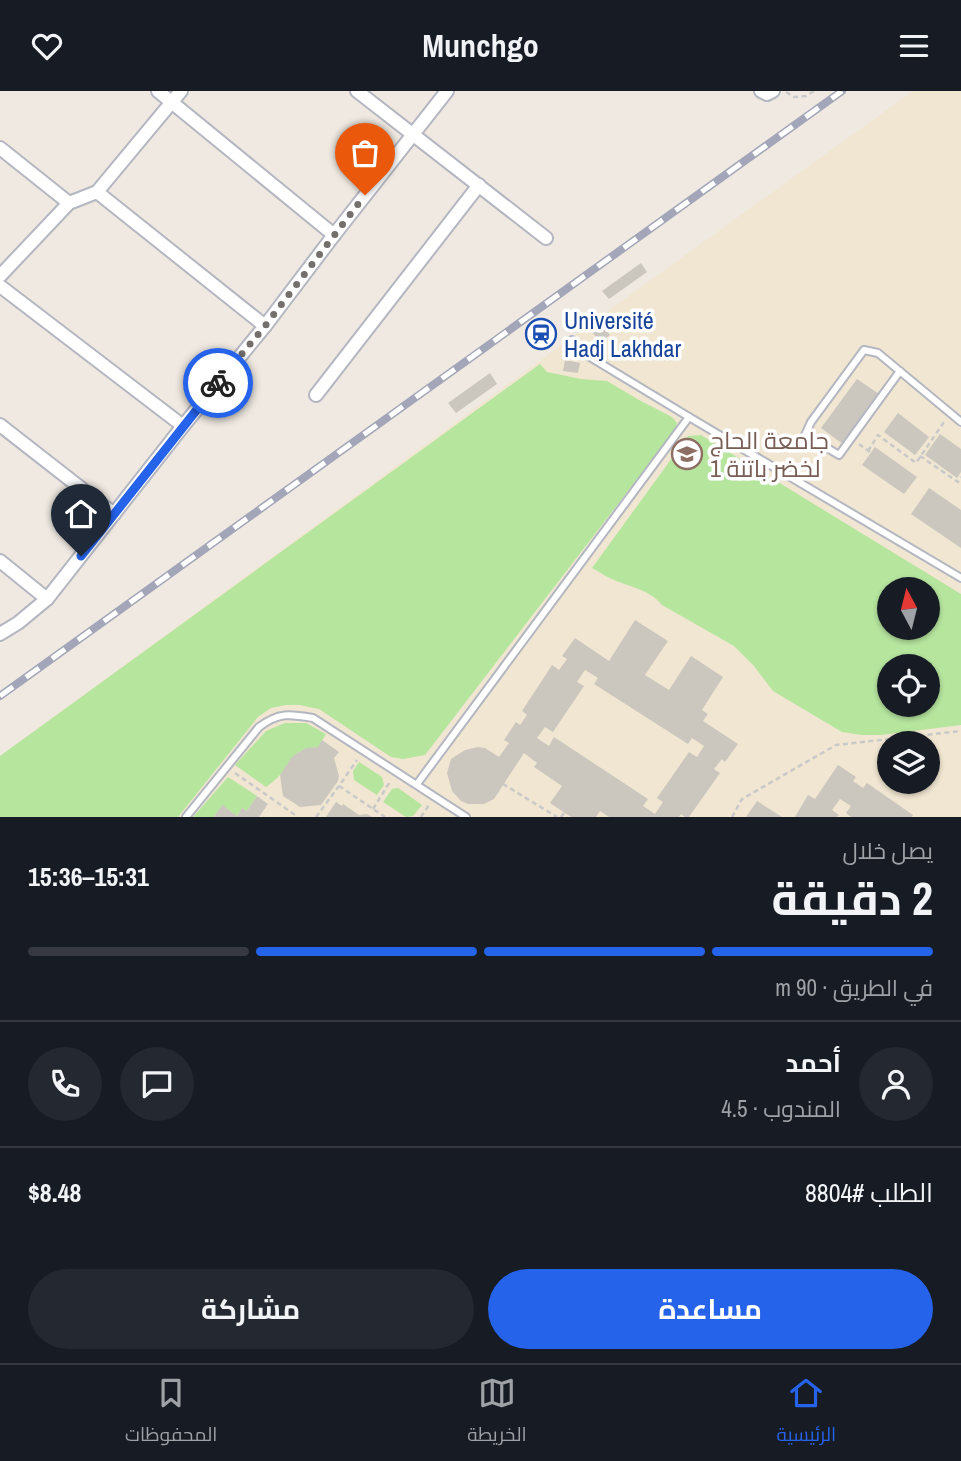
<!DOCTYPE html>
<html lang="ar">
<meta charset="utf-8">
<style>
:root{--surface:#171b24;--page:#242831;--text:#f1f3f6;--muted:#9ea1a6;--line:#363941;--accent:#2563eb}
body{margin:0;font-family:"Archivo Narrow",Cairo,sans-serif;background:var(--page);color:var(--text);direction:rtl;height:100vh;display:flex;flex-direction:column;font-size:26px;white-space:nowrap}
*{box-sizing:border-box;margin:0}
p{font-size:23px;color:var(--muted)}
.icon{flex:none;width:38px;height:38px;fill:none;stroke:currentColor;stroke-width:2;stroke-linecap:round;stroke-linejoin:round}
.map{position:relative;height:726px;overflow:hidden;direction:ltr}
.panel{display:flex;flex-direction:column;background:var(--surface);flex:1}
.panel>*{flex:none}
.needle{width:46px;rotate:353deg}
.fabs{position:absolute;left:877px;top:486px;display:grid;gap:14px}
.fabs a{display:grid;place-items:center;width:63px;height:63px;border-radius:50%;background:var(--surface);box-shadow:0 2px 5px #0004;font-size:35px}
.pin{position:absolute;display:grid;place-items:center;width:60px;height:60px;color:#fff;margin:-72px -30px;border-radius:50% 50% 50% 0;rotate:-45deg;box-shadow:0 0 7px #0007}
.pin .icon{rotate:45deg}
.courier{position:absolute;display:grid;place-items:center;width:70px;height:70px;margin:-35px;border:5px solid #2563eb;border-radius:50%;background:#fff;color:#222;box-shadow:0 2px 9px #0007}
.summary em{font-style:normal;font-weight:700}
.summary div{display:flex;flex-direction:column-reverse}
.summary{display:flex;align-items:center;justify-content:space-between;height:119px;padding:0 28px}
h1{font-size:46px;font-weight:700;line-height:52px}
.bar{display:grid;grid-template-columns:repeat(4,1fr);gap:10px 7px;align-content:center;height:84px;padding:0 28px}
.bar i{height:9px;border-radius:5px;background:var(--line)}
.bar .current{background:var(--accent)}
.bar p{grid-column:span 4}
.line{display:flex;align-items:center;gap:18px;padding:0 28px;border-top:2px solid var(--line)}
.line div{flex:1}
.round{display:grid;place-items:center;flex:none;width:74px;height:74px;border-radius:37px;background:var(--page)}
.button{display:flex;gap:14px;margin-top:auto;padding:14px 28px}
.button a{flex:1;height:80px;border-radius:42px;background:var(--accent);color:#fff;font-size:28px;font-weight:700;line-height:80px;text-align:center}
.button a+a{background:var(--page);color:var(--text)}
header{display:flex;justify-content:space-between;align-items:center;height:91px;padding:0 28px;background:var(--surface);font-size:32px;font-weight:700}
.tabs{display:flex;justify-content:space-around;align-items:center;height:98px;border-top:2px solid var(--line);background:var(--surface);font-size:19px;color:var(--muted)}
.tabs a{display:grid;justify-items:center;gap:4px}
.tabs .current{color:var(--accent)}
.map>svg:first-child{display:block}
</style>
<header><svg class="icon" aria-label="menu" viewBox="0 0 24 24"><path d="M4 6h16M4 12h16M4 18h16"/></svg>Munchgo<svg class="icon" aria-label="heart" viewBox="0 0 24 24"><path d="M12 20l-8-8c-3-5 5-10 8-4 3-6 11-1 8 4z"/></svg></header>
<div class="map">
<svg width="961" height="726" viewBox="0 0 961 726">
<rect width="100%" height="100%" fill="#efe9e1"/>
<!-- education -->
<path fill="#f0e6d1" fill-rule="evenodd" d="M913,0H961V726H0V665L598,227ZM889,499H928V537H889ZM889,576H928V614H889ZM889,653H928V691H889Z"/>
<!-- green -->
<g fill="#b6e59e" fill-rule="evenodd">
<path d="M540,273L547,281L581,288L607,290L639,309L672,326L677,332L675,339L425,664L403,668L391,666L319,618L299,614H286L271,617L258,626L178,726H0V665Z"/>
<path d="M701,344L961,503V634L881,644H862L842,641L773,600L754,575L734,555L662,514C649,498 629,496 612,488C605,485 598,480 592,477L688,345ZM889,499H928V537H889ZM889,576H928V614H889Z"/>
<path d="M285,632H306L326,643L318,656C291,659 295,667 279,685C276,689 271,692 266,696L235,674L266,640Z"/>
<path d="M359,671L382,686L384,694L377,704L354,689L353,680Z"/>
<path d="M228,686L257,705L247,720L242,717L237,725L222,715L214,726H193Z"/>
<path d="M398,697L422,714L413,725L406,726L383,711L392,698Z"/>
</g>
<!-- building -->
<g fill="#cbc7bf" fill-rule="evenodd">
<path d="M641,172L647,181L609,208L602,200Z"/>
<path d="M601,233L610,244L600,251L592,241Z"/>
<path d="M565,269L580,272L578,282L563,280Z"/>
<path d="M490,282L497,293L456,322L448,312Z"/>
<path d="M857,288L879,303L843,353L821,337Z"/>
<path d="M898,322L929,346L915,364L884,341Z"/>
<path d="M940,343L961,358V381L957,387L925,364Z"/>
<path d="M875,356L917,386L904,403L862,374Z"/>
<path d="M929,397L961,419V457L911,423Z"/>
<path d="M635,529L668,550L645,584L669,599L691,565L723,586L702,619L708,623L703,630L738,653L725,671L722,668L714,678L720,682L689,726H685L681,723L679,726H609L600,720L596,726H571L550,712L562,695L534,676L537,672L524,662L494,708L484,713H468L461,710L452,700L447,682L451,668L465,659L478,656L485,657L499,666L509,652L504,649L516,631L520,634L527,624L522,620L552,574L559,579L567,568L562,565L575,547L609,570ZM585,579L598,587L594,593L688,653L692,647L704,655L697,666L689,661L657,707L663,711L655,723L643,715L648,708L554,646L549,655L537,647L545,636L553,641L584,595L577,591Z"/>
<path d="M322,649L339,661L334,667L339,685L338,690L321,714L300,716L283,705L280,684L291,667L296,663L306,657L318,656Z"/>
<path d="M838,674L856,686L853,690L863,697L867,692L913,724L912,726H851L846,722L851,715L840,708L832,719L839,724L837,726H795L808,704L815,708Z"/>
<path d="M257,705L268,713L259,726H214L222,714L237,725L242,717L247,720Z"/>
<path d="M757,710L782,726H746Z"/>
<path d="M336,711L342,715L343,713L359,724L367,723L372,726H326Z"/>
</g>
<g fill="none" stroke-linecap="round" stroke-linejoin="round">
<!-- service casing -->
<g stroke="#b4b7c1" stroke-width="10">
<g id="service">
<path d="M572,249L580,260L689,326L961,487"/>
<path d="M900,280L839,364L805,344L811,331L864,259L878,262L961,331"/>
<path d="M417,693L689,326"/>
<path d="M186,726L259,636C279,621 290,623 313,627L466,726"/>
</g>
</g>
<!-- minor casing -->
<g stroke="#b4b7c1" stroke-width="16">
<g id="minor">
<path d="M158,0L334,144"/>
<path d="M357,0L546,147"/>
<path d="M761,0L767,3L773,0"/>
<path d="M0,57L69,112"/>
<path d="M97,101L265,235"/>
<path d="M0,185L69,112L97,101L181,0"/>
<path d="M0,195L183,335"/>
<path d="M316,304L479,94"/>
<path d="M0,334L114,423"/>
<path d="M0,470L47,508"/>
<path d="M0,543L18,532L47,508L183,335L265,235L334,144L447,0"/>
</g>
</g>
<!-- path -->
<g stroke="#c9c9c9" stroke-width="2.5" stroke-dasharray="5 3.5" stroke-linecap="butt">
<path d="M786,1L794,6L806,5L814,0"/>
<path d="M859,353L871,362"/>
<path d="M868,360L878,344L916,372L944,331"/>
<path d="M920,365L958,391L961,386"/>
<path d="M235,682L298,726"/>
<path d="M503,693L557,726"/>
<path d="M339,695L385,726"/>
<path d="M373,718L391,689"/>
<path d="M316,726L339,695L357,669"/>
<path d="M421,726L429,714"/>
<path d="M561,726L564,722"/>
<path d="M732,726L742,708L836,654L961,640"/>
</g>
<!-- service -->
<use href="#service" stroke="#fff" stroke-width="6"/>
<!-- minor -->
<use href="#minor" stroke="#fff" stroke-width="12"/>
<!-- rail casing -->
<g stroke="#a3a6b8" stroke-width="8">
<path id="rail" d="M0,605L842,0"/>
</g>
<!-- rail -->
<use href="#rail" stroke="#fff" stroke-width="5" stroke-dasharray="16" stroke-linecap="butt"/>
</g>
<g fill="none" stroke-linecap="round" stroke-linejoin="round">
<!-- done -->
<path stroke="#726f6d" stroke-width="7" stroke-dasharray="0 12.6" d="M218,292L265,235L365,104"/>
<!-- route -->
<path stroke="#2563eb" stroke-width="9" d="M81,465L218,292"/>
</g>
<!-- icons -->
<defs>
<g id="station-ring" transform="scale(1.575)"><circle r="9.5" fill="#fff" stroke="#1a4fb4" stroke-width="1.5"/><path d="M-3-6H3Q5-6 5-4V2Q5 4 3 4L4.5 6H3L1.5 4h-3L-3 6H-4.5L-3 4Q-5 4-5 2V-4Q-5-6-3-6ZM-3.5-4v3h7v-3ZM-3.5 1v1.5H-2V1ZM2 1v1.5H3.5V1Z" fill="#1a4fb4"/></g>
<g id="university-ring" transform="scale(1.575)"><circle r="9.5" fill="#fff" stroke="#8d6e63" stroke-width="1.5"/><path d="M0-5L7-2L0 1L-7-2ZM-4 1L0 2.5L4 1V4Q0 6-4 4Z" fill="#8d6e63"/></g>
</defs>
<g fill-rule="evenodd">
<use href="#station-ring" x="541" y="243"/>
<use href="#university-ring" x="687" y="363"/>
</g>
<g text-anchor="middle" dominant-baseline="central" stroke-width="7" stroke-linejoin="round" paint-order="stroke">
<!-- transit labels -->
<g font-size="24" fill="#164399" stroke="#fff" text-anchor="start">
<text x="564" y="229">Université<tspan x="564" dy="28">Hadj Lakhdar</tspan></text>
</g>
<!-- education labels -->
<g font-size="24" fill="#785e54" stroke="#fff" text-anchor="start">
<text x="710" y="349">جامعة الحاج<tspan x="710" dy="28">لخضر باتنة 1</tspan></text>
</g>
</g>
</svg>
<div class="fabs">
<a><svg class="needle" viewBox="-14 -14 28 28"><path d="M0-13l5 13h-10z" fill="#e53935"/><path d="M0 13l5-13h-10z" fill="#9ea1a6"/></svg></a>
<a><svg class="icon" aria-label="locate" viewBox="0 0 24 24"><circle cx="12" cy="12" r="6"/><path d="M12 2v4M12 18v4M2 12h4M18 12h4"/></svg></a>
<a><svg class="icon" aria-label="layers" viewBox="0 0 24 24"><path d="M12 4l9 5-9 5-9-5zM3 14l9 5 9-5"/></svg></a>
</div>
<div class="pin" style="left:365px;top:104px;background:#ea580c"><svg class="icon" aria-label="bag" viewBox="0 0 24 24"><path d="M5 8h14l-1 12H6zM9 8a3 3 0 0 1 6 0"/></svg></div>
<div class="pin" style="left:81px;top:465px;background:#1f2937"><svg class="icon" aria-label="home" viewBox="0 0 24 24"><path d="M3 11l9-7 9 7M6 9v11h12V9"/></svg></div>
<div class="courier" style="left:218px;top:292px"><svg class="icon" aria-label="bike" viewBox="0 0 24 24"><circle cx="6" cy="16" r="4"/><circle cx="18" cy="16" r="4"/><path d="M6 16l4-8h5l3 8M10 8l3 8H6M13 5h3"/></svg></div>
</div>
<section class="panel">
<div class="summary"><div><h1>2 دقيقة</h1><p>يصل خلال</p></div><em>15:31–15:36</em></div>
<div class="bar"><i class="current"></i><i class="current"></i><i class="current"></i><i></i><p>في الطريق · 90 m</p></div>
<div class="line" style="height:126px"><a class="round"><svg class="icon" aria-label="person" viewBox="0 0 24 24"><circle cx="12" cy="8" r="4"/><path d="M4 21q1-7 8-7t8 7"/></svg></a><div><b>أحمد</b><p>المندوب · 4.5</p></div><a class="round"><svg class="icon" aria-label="chat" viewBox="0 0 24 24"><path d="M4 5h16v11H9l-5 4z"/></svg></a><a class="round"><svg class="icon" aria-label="phone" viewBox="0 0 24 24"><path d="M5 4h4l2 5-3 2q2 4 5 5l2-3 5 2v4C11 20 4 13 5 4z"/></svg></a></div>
<div class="line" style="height:91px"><div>الطلب #8804</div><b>$8.48</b></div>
<div class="button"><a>مساعدة</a><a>مشاركة</a></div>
</section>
<nav class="tabs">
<a class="current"><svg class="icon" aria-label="home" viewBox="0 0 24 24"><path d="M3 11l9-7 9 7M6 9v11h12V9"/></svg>الرئيسية</a>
<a><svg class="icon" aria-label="map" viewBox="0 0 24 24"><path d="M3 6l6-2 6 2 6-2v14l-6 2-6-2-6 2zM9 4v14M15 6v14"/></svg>الخريطة</a>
<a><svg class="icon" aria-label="saved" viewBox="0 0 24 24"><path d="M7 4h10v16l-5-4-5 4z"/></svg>المحفوظات</a>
</nav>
